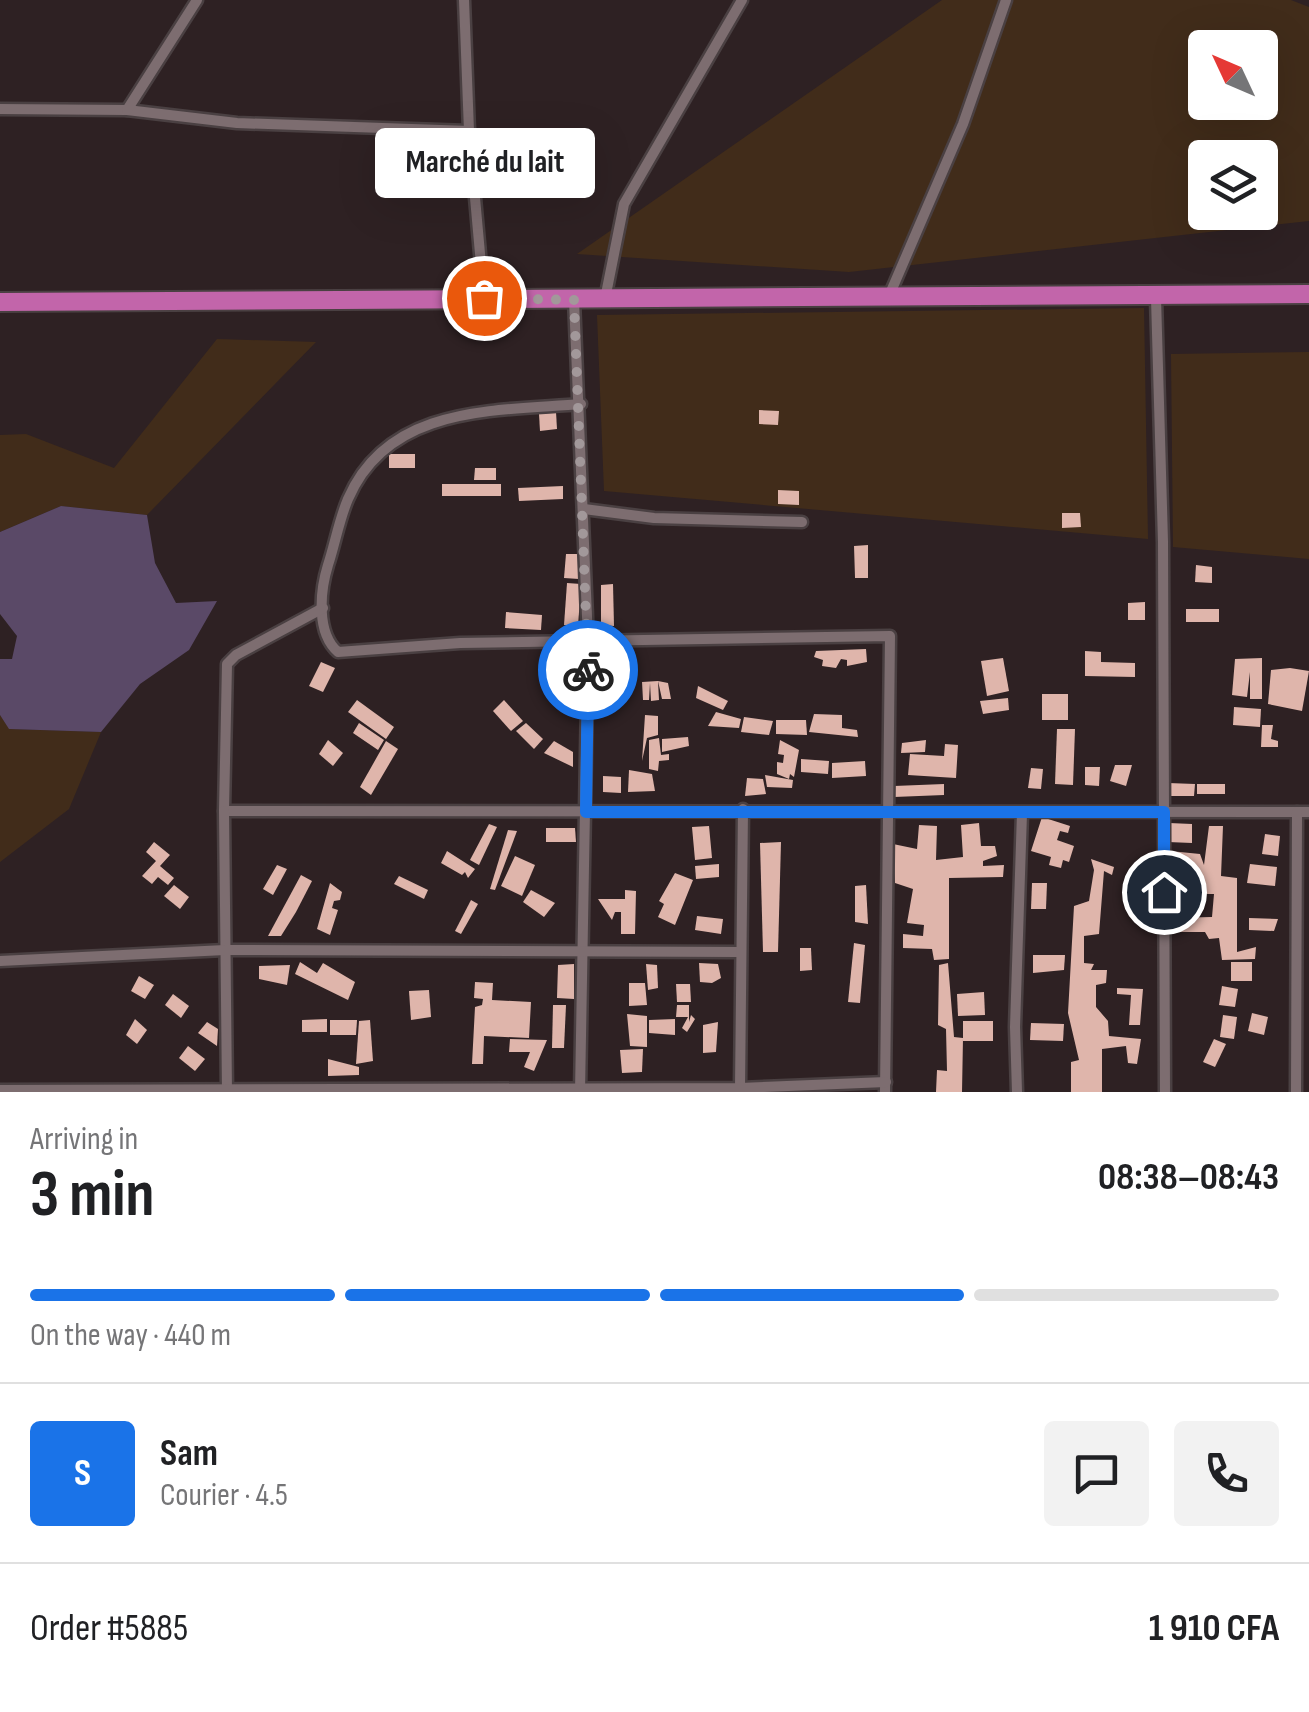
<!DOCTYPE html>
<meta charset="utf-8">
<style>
:root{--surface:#fff;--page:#f2f2f2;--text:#202124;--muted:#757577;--line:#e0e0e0;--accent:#1a73e8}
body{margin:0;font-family:"Sofia Sans Condensed",sans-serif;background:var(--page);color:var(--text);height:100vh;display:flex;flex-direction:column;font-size:38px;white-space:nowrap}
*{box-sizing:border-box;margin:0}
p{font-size:32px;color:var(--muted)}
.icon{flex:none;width:55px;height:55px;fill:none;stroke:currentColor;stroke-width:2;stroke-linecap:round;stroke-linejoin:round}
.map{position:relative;height:1092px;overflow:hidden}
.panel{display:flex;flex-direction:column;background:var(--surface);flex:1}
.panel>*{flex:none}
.needle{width:65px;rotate:314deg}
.fabs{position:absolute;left:1188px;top:30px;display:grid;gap:20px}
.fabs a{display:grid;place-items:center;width:90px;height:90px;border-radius:10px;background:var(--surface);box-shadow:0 10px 40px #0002;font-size:50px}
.pin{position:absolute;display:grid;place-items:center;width:85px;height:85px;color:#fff;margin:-42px;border:5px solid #fff;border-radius:50%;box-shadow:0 2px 10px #0007}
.courier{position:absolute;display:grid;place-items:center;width:100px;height:100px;margin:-50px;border:8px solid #1a73e8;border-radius:50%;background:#fff;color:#222;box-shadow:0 2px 12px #0007}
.bubble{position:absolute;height:70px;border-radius:10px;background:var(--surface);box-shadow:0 10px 40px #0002;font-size:32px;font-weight:700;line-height:70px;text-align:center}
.summary em{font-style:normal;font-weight:700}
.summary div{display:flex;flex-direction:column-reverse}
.summary{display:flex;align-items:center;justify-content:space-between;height:170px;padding:0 30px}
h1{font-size:65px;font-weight:700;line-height:75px}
.bar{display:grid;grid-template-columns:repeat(4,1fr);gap:15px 10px;align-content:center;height:120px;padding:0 30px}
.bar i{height:12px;border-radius:8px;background:var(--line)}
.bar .active{background:var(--accent)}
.bar p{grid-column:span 4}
.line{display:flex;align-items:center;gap:25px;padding:0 30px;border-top:2px solid var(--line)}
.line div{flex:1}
.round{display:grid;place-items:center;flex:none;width:105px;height:105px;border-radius:10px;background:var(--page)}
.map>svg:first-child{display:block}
</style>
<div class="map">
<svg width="1309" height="1092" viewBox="0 0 1309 1092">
<rect width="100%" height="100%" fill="#2e2123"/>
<!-- green -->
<g fill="#412c1a" fill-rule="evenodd">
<path d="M942,0H1291L1309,7V221L849,272L577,254ZM1205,48H1260V102H1205ZM1205,158H1260V212H1205Z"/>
<path d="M1144,308L1148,539L604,491L597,315Z"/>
<path d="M217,339L316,342L147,515L61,506L0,532V435L26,434L114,468Z"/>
<path d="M1309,352V559L1173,547L1171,354Z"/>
<path d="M0,715L10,729L101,732L69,809L0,862Z"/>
</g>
<!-- water -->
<path fill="#5a4967" d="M61,506L147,515L155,563L176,603L217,601L189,650L140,684L101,732L9,729L0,715V659H12L17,636L0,614V532Z"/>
<!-- building -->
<g fill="#dfb5ab">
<path d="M759,410L779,411L778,425L759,424Z"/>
<path d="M556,412L557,429L540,431L539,414Z"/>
<rect x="389" y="454" width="26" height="14"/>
<path d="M475,468H496V480H474Z"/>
<rect x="442" y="484" width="59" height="12"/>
<path d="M563,486V499L519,501L518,488Z"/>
<path d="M778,490L799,491V505L778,504Z"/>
<path d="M1062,513H1080L1081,527L1062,528Z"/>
<path d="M868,545V578H855L854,546Z"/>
<path d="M566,554H581L579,579L564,578Z"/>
<path d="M1196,565L1212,567V583L1195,582Z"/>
<path d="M567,583L581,584L578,626L564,625Z"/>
<path d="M613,584L614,626L601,625V585Z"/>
<path d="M1145,602V620H1128V603Z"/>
<rect x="1186" y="609" width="33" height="13"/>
<path d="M506,612L542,615L541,630L505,628Z"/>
<path d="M629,649L615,671L605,669L604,650Z"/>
<path d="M866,649L867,662L847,666V660L841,659L836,668L822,666L823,660L814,657L816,651Z"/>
<path d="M565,651L579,652L578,677L564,675Z"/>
<path d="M1085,651L1101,652V662L1135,663V677L1085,676Z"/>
<path d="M1003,658L1009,691L987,696L981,661Z"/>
<path d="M1262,658V699H1250V672L1247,697L1232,695L1235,659Z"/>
<path d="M321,662L335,668L323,692L309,686Z"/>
<path d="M1290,668L1309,671L1302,711L1268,704L1271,670Z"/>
<path d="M658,681L668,683L671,699H662L658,681L659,700L651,701L650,683L649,700H643L642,682Z"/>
<path d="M698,686L728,701L723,710L696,698Z"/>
<rect x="1042" y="694" width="26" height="26"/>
<path d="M1008,698L1009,710L983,714L980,701Z"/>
<path d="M357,700L394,727L386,739L348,712Z"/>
<path d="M504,700L523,721L511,731L493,711Z"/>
<path d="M1234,707L1261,709L1260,727L1233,725Z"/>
<path d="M716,712L741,719L739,728L708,726Z"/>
<path d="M814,714L842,715V728L857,730L858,737L809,732Z"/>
<path d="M645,715L658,716V735L647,738L642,761Z"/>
<path d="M744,717L773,721L769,735L741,732Z"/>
<path d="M776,720H806L807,735L776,734Z"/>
<path d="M359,723L384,740L378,750L353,733Z"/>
<path d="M526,723L543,739L534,749L516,731Z"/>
<path d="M1262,725H1273L1271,739L1278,741V747H1261Z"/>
<path d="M1057,729H1075L1073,785L1055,784Z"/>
<path d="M688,737L689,746L662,752V739Z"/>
<path d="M659,738L661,755L669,754V760L659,761L658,771L649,769V740Z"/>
<path d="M328,740L343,753L333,766L319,754Z"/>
<path d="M780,740L799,750L794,777L790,774L789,779L777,774V762L783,763L784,755L778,754Z"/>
<path d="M926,740L925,752L901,753L902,743Z"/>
<path d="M386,741L398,749L371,795L360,787Z"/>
<path d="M554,741L573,752V767L544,753Z"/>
<path d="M945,744L958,745L956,778L908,775L910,754L944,756Z"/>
<path d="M801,759L829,761L828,774L801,772Z"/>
<path d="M865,761L866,776L832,778V763Z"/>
<path d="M1115,765H1132L1126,786L1110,781Z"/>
<path d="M1085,767H1100L1099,786L1085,785Z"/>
<path d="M1031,768L1043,769L1041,789L1028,788Z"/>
<path d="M629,770L652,774L655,791L628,792Z"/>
<path d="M765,775L793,780L792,788L767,787Z"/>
<path d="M603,776L621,777V793L603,792Z"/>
<path d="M747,778L763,779L766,794L745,796Z"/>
<path d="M1168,783L1195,784L1194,796H1168Z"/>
<path d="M944,784V795L894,797V786Z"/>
<rect x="1197" y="784" width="28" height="10"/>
<path d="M1042,817L1070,826L1068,833L1060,831L1057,840L1074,846L1069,862L1063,860L1061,868L1049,865L1051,857L1031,851Z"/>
<path d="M979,823L981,846H995L997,856L983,861V866L1004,865L1003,877L949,878V959L934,960L932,949L903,948V934L923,936L924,925L907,923L913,889L895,883L893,844L917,849L919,825L937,826L936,860L963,857L961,825Z"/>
<path d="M1169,823L1192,824V843L1168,842Z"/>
<path d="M489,824L497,827L479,865L470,860Z"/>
<path d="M709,826L712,858L695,860L692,827Z"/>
<path d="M1209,826H1223L1221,876L1237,878V952L1256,947L1255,959L1222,960L1219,938L1209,939L1205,932H1168L1169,918L1212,917L1214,894H1204L1203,881L1167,876L1170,851L1200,854L1204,865Z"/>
<path d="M546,828H575L576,842H546Z"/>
<path d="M508,830L517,831L495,890L490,889Z"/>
<path d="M1265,834L1280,836L1278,856L1262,854Z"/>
<path d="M154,842L170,855L160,866L174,878L168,885L158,877L152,884L142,876L156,861L146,852Z"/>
<path d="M781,842L778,952H763L760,843Z"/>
<path d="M447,851L475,869L468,878L465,872L462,875L441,863Z"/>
<path d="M515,856L535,865L522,896L501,886Z"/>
<path d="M1091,859L1114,867L1112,875L1104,871L1099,934L1084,936V963L1094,964L1091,970H1107L1106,983L1096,985V1007L1108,1021L1109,1036L1141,1039L1137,1064L1128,1063L1126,1046L1102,1049V1092H1071V1062L1079,1060L1068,1013L1074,906L1089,901L1094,870Z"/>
<path d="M719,864V877L696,879L695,866Z"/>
<path d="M1250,864L1277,867L1275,886L1247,883Z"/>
<path d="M277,865L287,869L273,895L263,889Z"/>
<path d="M675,873L693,880L675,925L658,917L664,904L659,901Z"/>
<path d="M301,875L312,881L296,912L281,936H268Z"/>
<path d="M399,876L428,890L424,899L394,884Z"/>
<path d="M330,883L342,892L340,900L334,901L332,908L338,910L330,935L317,929Z"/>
<path d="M1032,883H1047L1046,909H1031Z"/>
<path d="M174,885L189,897L180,909L164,896Z"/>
<path d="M866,885L868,924L855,922V886Z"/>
<path d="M531,890L555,903L544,917L523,902Z"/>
<path d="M625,890L636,891L635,934H621V912H615L612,920L598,899H625Z"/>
<path d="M471,900L478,904L461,934L455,931Z"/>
<path d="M697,916L723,919L721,934L695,930Z"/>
<path d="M1249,918L1278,919L1274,931L1249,930Z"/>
<path d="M854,943L865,945L860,1003L848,1002Z"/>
<path d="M800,948H811L812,970L800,971Z"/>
<path d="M1033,955H1065L1064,970L1033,973Z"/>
<path d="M300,962L317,973L323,963L355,982L348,1000L295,974Z"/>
<rect x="1231" y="962" width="21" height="19"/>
<path d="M699,963L718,964L721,978L712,983L700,982Z"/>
<path d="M948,963L954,1037L963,1038L962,1092H936L937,1070L947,1071L946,1029L938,1025L939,965Z"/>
<path d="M574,964V999L557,998L558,965Z"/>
<path d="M646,964L657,965L658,988L648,990Z"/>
<path d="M290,965L287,985L259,979V966Z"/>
<path d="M139,976L154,985L145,999L131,991Z"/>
<path d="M475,982L493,983L492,1000L531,1002L529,1038L484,1036L483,1064H472L475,1007L482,1005L483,999L474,998Z"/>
<path d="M629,983H645L647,1005L629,1006Z"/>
<path d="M676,984H690L691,1002H677Z"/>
<path d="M1222,986L1238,989L1235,1007L1219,1005Z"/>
<path d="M1117,988L1143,989L1140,1025H1129L1131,995L1117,994Z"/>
<path d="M429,990L431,1017L411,1020L409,991Z"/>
<path d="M984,992L985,1015L958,1016L957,994Z"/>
<path d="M173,994L189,1006L181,1018L165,1005Z"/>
<path d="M553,1005H566L564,1048H552Z"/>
<path d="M677,1005H689V1022L691,1015L695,1019L687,1032L682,1028L688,1017H676Z"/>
<path d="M1252,1013L1268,1017L1264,1035L1248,1031Z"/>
<path d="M627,1014L647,1016V1047L630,1046Z"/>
<path d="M1223,1015L1237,1017L1234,1039L1220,1037Z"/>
<path d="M135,1019L147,1030L137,1044L126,1035Z"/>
<path d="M327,1019V1032H302V1020Z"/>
<path d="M675,1019V1035L649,1033V1020Z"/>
<path d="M330,1020H357L356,1035H330Z"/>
<path d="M370,1020L373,1061L356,1064L359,1021Z"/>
<rect x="963" y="1021" width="30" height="20"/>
<path d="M207,1022L218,1029L217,1046L198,1033Z"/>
<path d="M718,1022L716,1052L703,1053V1025Z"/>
<path d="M1031,1023L1064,1024L1063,1041L1030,1040Z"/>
<path d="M510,1039L547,1040L534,1071L524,1067L530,1052H509Z"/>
<path d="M1214,1039L1226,1044L1215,1067L1203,1062Z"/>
<path d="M188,1046L205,1059L195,1071L179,1058Z"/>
<path d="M643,1049L642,1072L622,1073L620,1050Z"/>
<path d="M328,1059L359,1067V1075L328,1076Z"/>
</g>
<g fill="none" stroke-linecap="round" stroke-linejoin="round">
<!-- minor casing -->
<g stroke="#4a4042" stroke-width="15">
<g id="minor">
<path d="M464,0L469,131L484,298"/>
<path d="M0,109L127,110L237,123L469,131"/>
<path d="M127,110L197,0"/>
<path d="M889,296L963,124L1006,0"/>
<path d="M1156,298L1163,542L1165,1092"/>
<path d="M605,299L624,204L742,0"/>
<path d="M574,300L588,641L580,1092"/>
<path d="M581,404C495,411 388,405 348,499C339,520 335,544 328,565C320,591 316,633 338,652L460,643L890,636L885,1092"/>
<path d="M584,509L654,518L802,522"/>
<path d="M323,608L236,655L227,664L224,811L1309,812"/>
<path d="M224,811L227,1092"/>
<path d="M0,961L225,950L738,952"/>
<path d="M740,1088L743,809"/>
<path d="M0,1090L740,1088L886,1082"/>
<path d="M1017,1092L1015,1027L1022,813"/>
<path d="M1296,1092L1297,812"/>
</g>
</g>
<!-- trunk casing -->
<g stroke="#4a4042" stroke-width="22">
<path id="trunk" d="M0,302L1309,294"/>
</g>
<!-- minor -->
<use href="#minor" stroke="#7d6d70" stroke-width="10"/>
<!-- trunk -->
<use href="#trunk" stroke="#c265aa" stroke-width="18"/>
</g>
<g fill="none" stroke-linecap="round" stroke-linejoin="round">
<!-- done -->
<path stroke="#a2989a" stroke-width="10" stroke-dasharray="0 18" d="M484,298L574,300L588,670"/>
<!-- route -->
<path stroke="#1a73e8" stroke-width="12" d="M588,670L586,812H1164V892"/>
</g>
</svg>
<div class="fabs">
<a><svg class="needle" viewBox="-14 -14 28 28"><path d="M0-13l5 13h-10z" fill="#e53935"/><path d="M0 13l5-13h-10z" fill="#757577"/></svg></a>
<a><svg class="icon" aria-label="layers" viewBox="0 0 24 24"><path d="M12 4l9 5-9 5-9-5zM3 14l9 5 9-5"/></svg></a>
</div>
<div class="pin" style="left:484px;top:298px;background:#ea580c"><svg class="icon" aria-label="bag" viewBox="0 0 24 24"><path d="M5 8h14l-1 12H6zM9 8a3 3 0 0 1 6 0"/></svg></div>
<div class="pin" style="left:1164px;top:892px;background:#1f2937"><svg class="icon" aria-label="home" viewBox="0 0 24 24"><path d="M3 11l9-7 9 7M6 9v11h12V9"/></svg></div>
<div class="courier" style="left:588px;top:670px"><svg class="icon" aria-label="bike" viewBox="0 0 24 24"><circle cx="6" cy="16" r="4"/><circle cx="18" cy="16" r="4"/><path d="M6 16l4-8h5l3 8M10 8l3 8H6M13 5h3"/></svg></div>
<div class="bubble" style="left:375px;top:128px;width:220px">Marché du lait</div>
</div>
<section class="panel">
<div class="summary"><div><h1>3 min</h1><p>Arriving in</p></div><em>08:38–08:43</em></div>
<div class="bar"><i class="active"></i><i class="active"></i><i class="active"></i><i></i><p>On the way · 440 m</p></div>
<div class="line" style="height:180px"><b class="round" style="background:var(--accent);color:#fff">S</b><div><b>Sam</b><p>Courier · 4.5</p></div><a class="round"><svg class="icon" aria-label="chat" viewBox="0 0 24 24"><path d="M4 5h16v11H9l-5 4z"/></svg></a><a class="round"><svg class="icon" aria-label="phone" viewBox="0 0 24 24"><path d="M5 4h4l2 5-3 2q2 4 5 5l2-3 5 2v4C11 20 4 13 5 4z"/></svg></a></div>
<div class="line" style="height:130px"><div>Order #5885</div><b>1 910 CFA</b></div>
</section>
